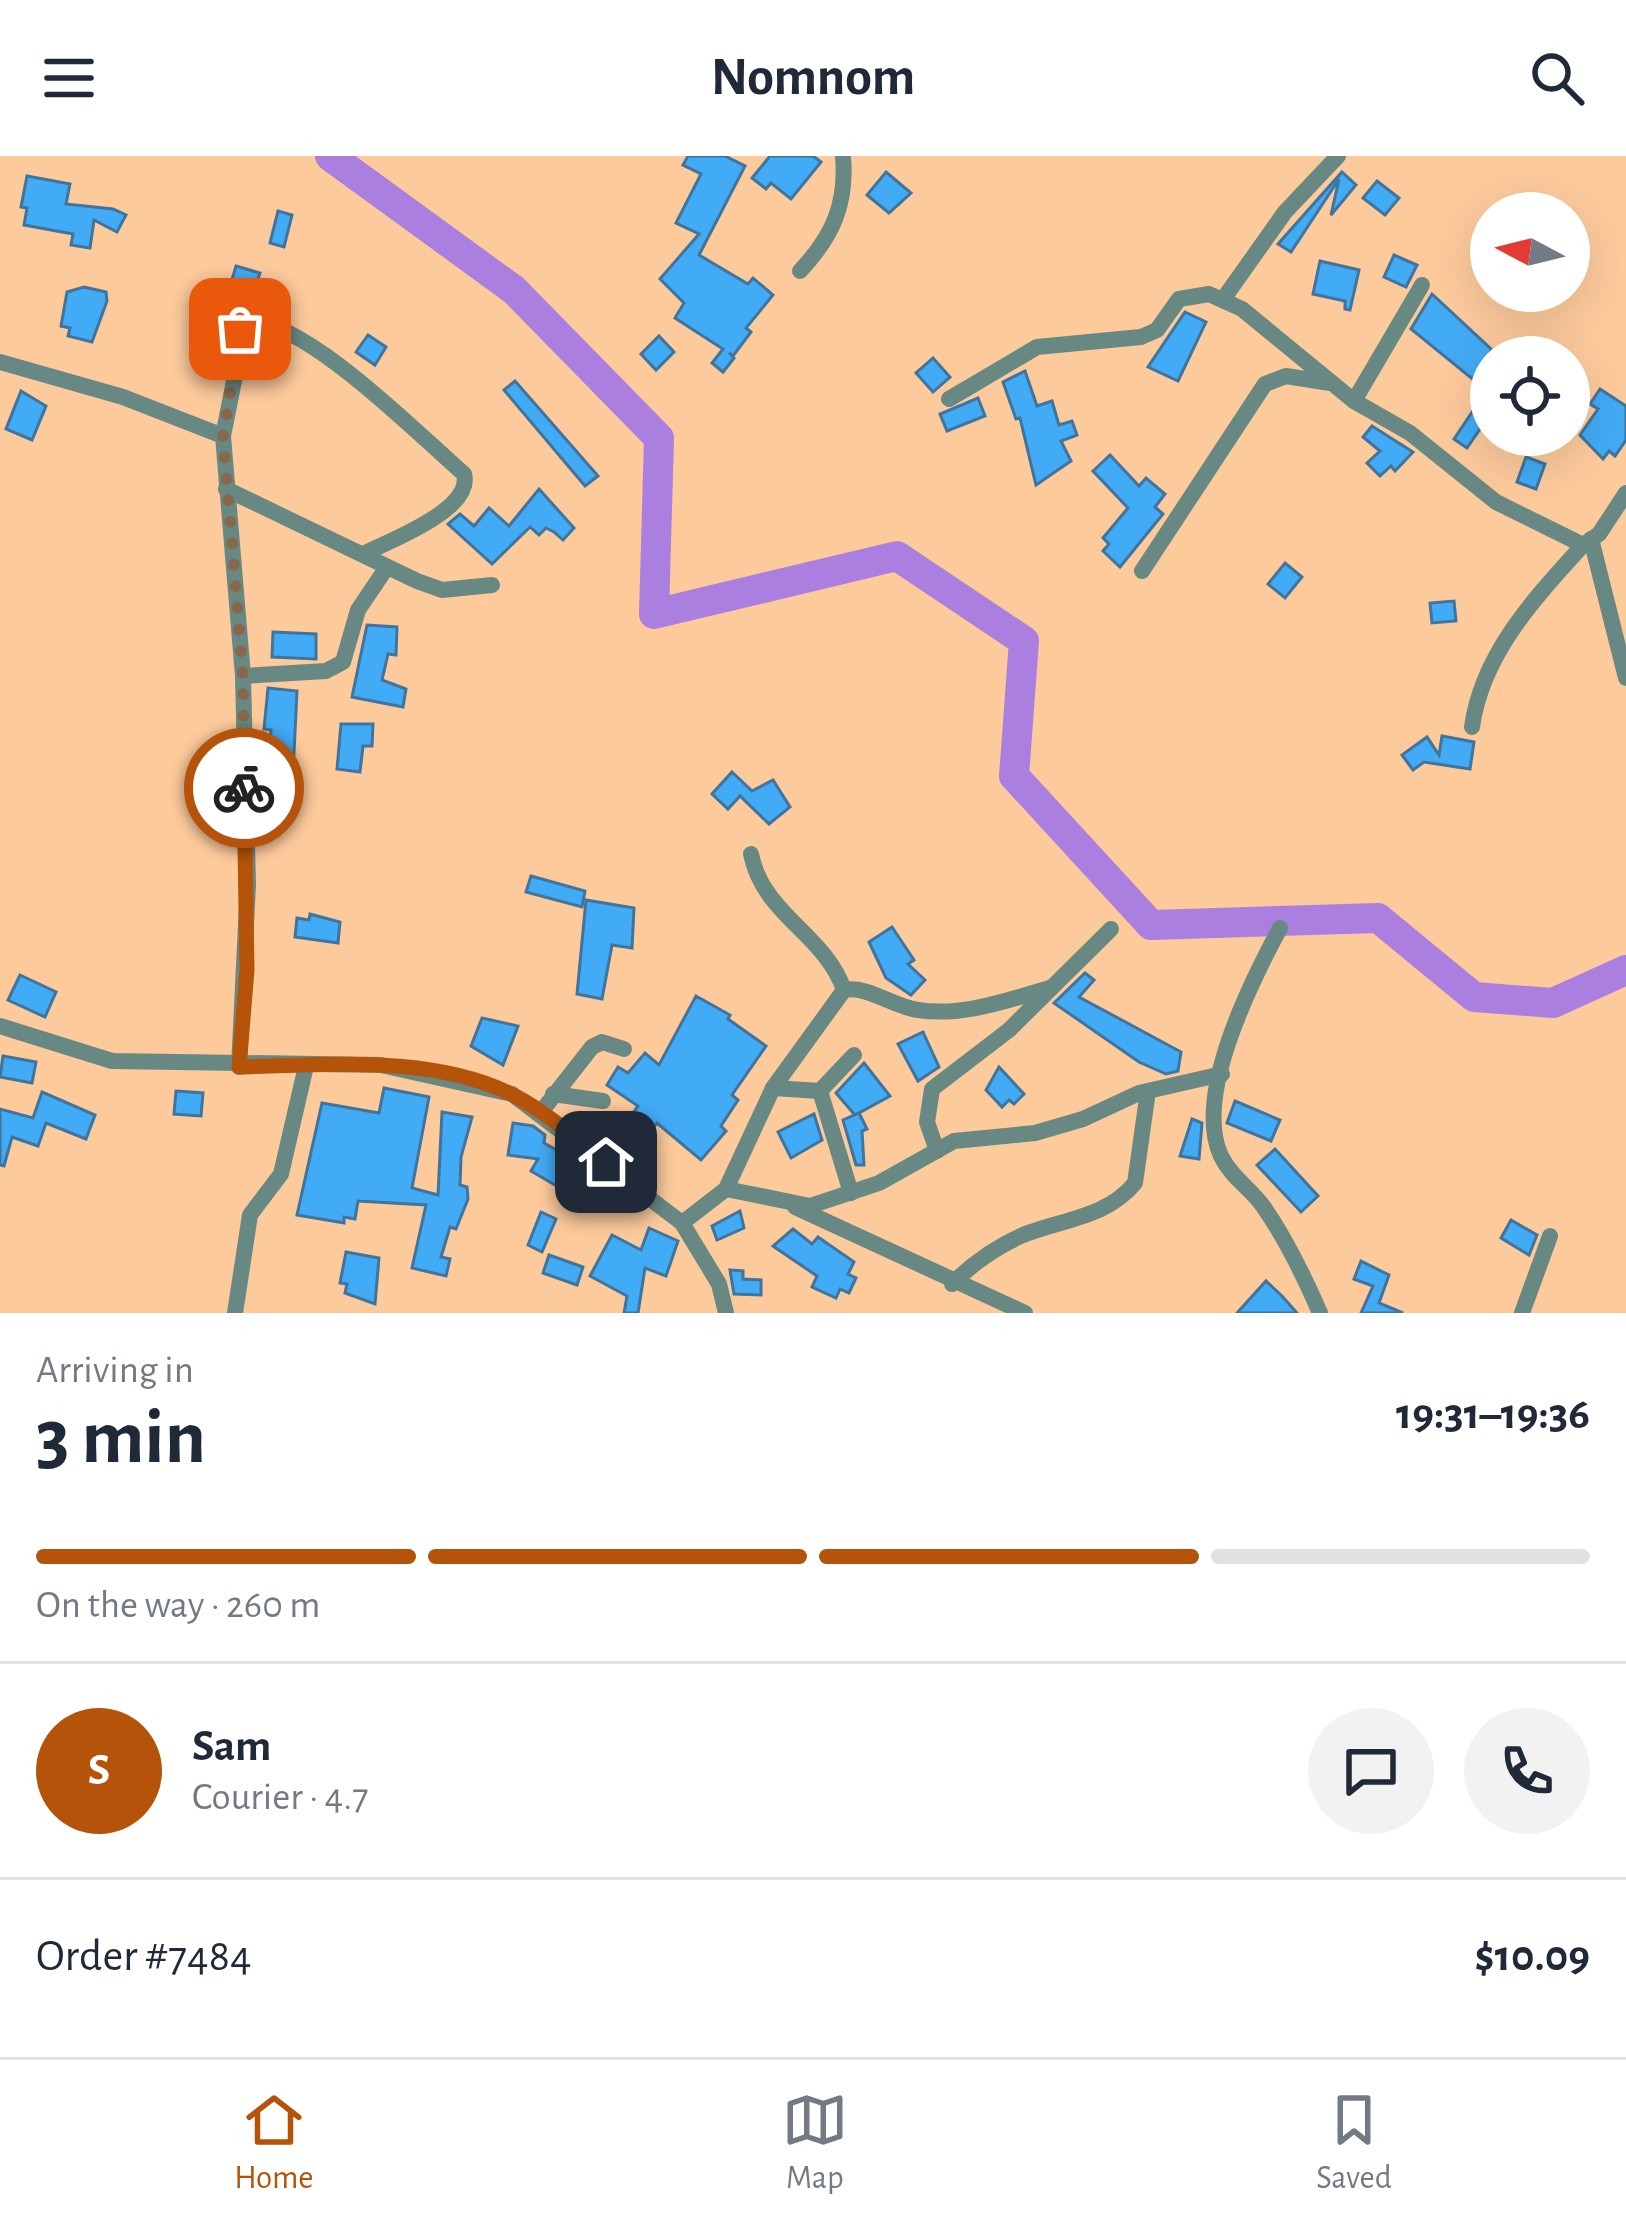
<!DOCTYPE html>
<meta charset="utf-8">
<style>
:root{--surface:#fff;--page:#f2f2f3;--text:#1f2937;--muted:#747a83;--line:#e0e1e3;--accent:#b45309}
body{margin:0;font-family:"Alegreya Sans",sans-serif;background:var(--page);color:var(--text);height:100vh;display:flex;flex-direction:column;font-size:45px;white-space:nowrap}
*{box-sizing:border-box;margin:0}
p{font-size:39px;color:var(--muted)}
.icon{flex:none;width:66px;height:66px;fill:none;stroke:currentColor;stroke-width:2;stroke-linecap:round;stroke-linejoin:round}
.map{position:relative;height:1157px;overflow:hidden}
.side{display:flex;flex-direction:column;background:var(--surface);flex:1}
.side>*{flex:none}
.needle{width:78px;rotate:277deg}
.controls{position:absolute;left:1470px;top:36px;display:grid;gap:24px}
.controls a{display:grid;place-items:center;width:120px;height:120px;border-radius:50%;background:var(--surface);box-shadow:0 12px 48px #0002;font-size:60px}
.pin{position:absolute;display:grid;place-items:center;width:102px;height:102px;color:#fff;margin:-51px;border-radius:24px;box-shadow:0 6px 18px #0006}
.courier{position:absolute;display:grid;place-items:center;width:120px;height:120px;margin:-60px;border:9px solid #b45309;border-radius:50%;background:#fff;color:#222;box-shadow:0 3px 15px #0007}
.summary em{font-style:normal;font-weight:700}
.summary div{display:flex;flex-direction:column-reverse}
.summary{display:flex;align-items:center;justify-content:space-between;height:204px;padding:0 36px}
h1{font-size:78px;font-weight:700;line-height:90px}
.bar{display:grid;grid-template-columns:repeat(4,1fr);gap:18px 12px;align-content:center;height:144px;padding:0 36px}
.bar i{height:15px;border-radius:9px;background:var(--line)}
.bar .on{background:var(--accent)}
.bar p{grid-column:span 4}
.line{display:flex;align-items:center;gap:30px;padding:0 36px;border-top:3px solid var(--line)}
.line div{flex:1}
.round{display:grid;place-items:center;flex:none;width:126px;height:126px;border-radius:63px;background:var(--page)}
header{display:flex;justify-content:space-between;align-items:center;height:156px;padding:0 36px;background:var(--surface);font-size:54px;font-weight:700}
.menu{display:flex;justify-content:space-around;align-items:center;height:168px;border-top:3px solid var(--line);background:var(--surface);font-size:33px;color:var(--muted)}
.menu a{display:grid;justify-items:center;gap:6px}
.menu .on{color:var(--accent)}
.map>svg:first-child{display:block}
</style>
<header><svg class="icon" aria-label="menu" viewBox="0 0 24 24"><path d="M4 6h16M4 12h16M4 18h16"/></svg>Nomnom<svg class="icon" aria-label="search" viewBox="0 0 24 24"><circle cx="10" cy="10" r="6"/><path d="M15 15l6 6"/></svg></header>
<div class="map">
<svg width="1626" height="1157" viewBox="0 0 1626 1157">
<rect width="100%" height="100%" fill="#fdca9c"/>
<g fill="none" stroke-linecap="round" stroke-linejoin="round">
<!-- river -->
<path stroke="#ab7fe0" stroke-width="30" d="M330,0L514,134L659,282L654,458L897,400L1024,485L1014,620L1151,769L1378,762L1474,841L1553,847L1626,814"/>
</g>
<!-- building -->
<g fill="#42abf6" stroke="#40749c" stroke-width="3">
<path d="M688,0H725L745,10L699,99L748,128L753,122L773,139L746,172L751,176L733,200L729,197L734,202L723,216L712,207L723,193L675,162L684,147L660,123L699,78L676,67L701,18L683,9Z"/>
<path d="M770,0H813L821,6L791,43L771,27L766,33L752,22Z"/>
<path d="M886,16L911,37L889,57L867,39Z"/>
<path d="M1342,16L1356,29L1331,59L1339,23L1291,96L1278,88Z"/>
<path d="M27,20L70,28L66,48L113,53L126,59L117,76L94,64L90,92L71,89L73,78L24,69L27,52L21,51Z"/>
<path d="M1377,25L1399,42L1385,59L1363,42Z"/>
<path d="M278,55L292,59L284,91L270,87Z"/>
<path d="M1394,99L1417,109L1406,131L1384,121Z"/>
<path d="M1320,105L1359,114L1350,154L1345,153V145L1313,138Z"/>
<path d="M236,110L260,117L251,144L228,137Z"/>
<path d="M84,131L106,136L107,145L92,186L68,180L70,172L61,170L67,136Z"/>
<path d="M1432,138L1491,193V218L1481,230L1411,173Z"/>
<path d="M1185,156L1206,166L1178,225L1148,211Z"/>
<path d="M368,179L386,191L375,209L356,196Z"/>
<path d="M659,180L674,196L656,214L641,198Z"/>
<path d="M933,202L950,221L933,236L916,217Z"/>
<path d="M1025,215L1037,250L1052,245L1059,269L1072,265L1077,279L1061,285L1071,305L1036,329L1020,262L1016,263L1003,226Z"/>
<path d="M515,225L598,320L585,330L504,234Z"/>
<path d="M1491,228V257L1467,292L1454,283Z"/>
<path d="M1600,233L1626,250V284L1615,300L1609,295L1603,303L1580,279L1598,253L1590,248Z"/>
<path d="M21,235L46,250L32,284L6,273Z"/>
<path d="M978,242L985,260L947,275L940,258Z"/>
<path d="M1372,270L1413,296L1395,315L1391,310L1380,320L1367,307L1380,295L1363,281Z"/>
<path d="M1110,299L1139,330L1146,322L1165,338L1155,351L1163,358L1120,411L1103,395L1109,388L1103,382L1128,352L1093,315Z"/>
<path d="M1526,301L1545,308L1536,333L1517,326Z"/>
<path d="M539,333L574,372L563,384L554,376L546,372L539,379L530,371L492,408L448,368L460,358L474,370L489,352L509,370Z"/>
<path d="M1285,407L1302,421L1285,442L1268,428Z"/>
<path d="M1454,445L1456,465L1432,467L1430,447Z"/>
<path d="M367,469L397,471L396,499L388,498L382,524L406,533L403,551L352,541Z"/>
<path d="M273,476L316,478V503L272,501Z"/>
<path d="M268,532L297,535L291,658L264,651L278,615L267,614L271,574L264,573Z"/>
<path d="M341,568H373L372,590H363L360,616L337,613Z"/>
<path d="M1442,580L1474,586L1470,613L1424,606L1413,614L1402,599L1427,581L1439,599Z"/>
<path d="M732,616L752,635L773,624L790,651L769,668L740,640L728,653L712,638Z"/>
<path d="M531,720L585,735L582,751L526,736Z"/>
<path d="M586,744L634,752L632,792L612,789L602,843L577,838Z"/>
<path d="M310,758L340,766L338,787L295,781L297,762L309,764Z"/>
<path d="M892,771L914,804L908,808L925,824L911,839L886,822L869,786Z"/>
<path d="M1085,817L1094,824L1079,841L1181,896L1178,915L1166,918L1139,906L1054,847Z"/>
<path d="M20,819L56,836L45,861L8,844Z"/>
<path d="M696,840L730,859L728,863L766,890L732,939L738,944L721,970L726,975L701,1004L657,967L647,980L627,965L638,950L607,929L618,911L628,917L645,897L659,909Z"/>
<path d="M482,862L518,870L503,909L471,890Z"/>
<path d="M923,876L939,911L918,925L898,888Z"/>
<path d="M3,900L36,906L32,927L0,921Z"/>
<path d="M864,907L890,940L855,959L836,937Z"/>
<path d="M999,911L1024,938L1014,948L1009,944L1002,951L986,934Z"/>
<path d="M384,932L429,941L412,1032L438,1039L442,956L472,961L461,1001L460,1029L467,1031L468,1043L456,1073L450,1071L441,1101L450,1103L446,1120L412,1112L426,1049L358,1045L355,1063L344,1061V1067L297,1059L322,947L379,957Z"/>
<path d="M176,935L203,937L201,960L174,958Z"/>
<path d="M42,936L95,959L86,983L46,967L38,990L12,981L4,1010L0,1009V953L33,962Z"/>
<path d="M1235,945L1280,964L1271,985L1227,967Z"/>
<path d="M859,957L867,973L862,975L864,1009H856L843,964Z"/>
<path d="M814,958L822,984L791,1002L778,976Z"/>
<path d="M1192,963L1202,967L1199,1003L1180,1000Z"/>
<path d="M513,967L533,970L545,979L544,987L571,1002L555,1029L531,1015L538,1003L508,999Z"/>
<path d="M1275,993L1318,1040L1301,1056L1257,1009Z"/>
<path d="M740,1055L744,1072L717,1084L712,1070Z"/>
<path d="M541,1056L556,1063L542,1096L528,1089Z"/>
<path d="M1511,1064L1537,1079L1529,1099L1501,1082Z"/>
<path d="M649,1072L678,1085L666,1120L645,1112L638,1157H624L627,1140L590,1120L612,1079L641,1094Z"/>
<path d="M793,1073L812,1088L818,1081L854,1106L848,1118L856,1122L849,1137L840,1133L836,1142L812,1131L817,1120L773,1090Z"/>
<path d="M346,1096L379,1102L375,1148L345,1137L347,1128L340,1127Z"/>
<path d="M549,1099L583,1111L577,1129L543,1117Z"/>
<path d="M1361,1105L1389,1119L1379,1147L1403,1157H1361L1373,1130L1354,1123Z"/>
<path d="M730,1114L743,1115V1123L761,1124V1139L734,1138Z"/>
<path d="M1266,1125L1282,1140L1297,1157H1237Z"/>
</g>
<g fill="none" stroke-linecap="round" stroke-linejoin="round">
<!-- minor -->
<g stroke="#688983" stroke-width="16">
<path d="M800,115C833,80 847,48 843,0"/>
<path d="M1224,142L1285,56L1338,0"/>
<path d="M0,206L123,241L223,280L243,520L248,728L239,911"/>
<path d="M949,243L1037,191L1141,181L1157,174L1179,143L1209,138L1242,153L1354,245L1410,277L1496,346L1583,389L1599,378L1626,337"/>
<path d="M1354,245L1422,129"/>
<path d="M223,280L246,165C303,161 419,279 464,318C474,353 390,385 363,398"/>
<path d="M226,333L417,425L442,434L492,429"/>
<path d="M1591,383L1626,522"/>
<path d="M1142,415L1265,228L1286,220L1330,227"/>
<path d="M243,520L326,515L343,506L358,454L387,411"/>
<path d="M1472,571C1482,498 1534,443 1583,389"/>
<path d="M751,698C763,759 825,778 844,834"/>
<path d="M1280,772C1251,826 1193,940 1221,1000C1231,1021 1250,1032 1263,1050C1286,1083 1304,1120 1320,1157"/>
<path d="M0,870L112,905L381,909L512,938L682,1067L719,1128L726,1157"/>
<path d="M773,932L820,935L854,899"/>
<path d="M820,935L851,1037"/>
<path d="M553,938L603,945"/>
<path d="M541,956L592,891L602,886L624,893"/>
<path d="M937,995L927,966L932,933L1009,874L1111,773"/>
<path d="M726,1033L810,1050L879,1027L954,985L1035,977L1083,963L1139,937L1222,918"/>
<path d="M795,1051L1025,1157"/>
<path d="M682,1067L726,1033L773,932L844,834C867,829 894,851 918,854C963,861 1008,844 1050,832"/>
<path d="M952,1128C972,1108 998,1090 1023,1079C1063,1063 1106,1062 1135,1027L1148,935"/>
<path d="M235,1157L250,1059L281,1018L306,910"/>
<path d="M1522,1157L1550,1080"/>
</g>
</g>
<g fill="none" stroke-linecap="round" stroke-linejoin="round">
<!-- done -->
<path stroke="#87684c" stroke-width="12" stroke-dasharray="0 21.6" d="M240,173L223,280L243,520L244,632"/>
<!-- route -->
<path stroke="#b45309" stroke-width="15" d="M244,632L247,814L239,911C327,909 434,898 515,940C548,957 577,984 606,1006"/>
</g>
</svg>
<div class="controls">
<a><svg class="needle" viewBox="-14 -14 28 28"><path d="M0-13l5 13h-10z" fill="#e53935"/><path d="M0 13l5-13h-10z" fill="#747a83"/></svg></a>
<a><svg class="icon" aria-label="locate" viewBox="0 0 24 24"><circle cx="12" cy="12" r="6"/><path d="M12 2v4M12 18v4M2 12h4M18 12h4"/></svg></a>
</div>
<div class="pin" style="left:240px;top:173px;background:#ea580c"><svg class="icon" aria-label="bag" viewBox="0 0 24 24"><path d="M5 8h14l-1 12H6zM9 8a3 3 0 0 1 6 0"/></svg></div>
<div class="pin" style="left:606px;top:1006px;background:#1f2937"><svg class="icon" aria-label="home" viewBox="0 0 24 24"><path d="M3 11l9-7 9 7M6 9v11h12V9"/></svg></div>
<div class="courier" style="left:244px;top:632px"><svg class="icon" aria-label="bike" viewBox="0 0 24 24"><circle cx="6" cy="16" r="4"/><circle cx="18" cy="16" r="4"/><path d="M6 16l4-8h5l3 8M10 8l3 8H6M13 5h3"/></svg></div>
</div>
<section class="side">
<div class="summary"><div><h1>3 min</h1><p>Arriving in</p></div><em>19:31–19:36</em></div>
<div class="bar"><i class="on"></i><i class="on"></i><i class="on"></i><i></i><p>On the way · 260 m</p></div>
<div class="line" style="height:216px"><b class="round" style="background:var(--accent);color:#fff">S</b><div><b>Sam</b><p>Courier · 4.7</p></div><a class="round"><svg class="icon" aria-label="chat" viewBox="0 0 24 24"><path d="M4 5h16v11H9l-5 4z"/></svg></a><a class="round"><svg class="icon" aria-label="phone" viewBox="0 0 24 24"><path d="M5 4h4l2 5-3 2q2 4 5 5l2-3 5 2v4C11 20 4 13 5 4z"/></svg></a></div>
<div class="line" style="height:156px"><div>Order #7484</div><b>$10.09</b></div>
</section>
<nav class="menu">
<a class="on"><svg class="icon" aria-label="home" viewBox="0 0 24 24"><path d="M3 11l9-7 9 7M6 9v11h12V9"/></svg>Home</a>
<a><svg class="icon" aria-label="map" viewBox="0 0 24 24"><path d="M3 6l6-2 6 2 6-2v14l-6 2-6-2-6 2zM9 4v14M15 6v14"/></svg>Map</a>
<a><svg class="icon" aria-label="saved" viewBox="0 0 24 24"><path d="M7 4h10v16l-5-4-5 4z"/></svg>Saved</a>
</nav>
